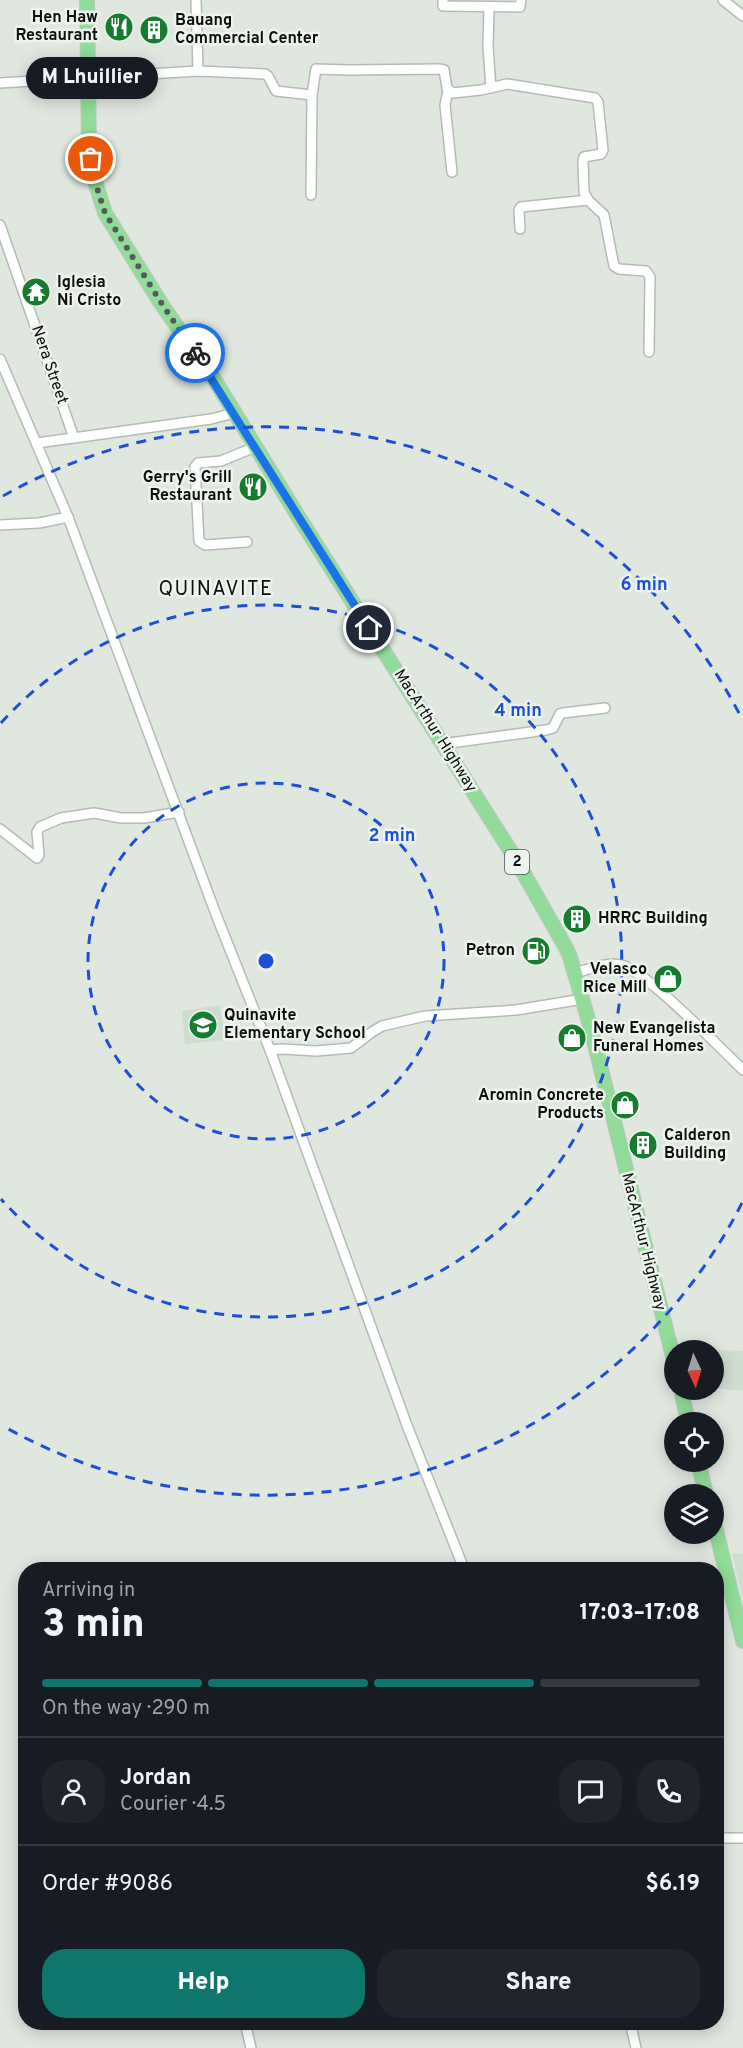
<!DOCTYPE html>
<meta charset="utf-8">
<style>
:root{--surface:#171b24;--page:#20242c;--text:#f1f3f6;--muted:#9ea1a6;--line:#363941;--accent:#0f766e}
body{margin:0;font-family:Overpass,sans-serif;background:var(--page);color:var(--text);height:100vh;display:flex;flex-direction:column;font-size:22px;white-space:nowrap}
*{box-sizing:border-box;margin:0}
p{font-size:20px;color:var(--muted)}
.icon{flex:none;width:33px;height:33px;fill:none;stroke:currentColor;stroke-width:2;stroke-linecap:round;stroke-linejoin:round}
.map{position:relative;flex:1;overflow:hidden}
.sheet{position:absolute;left:18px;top:1562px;width:706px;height:468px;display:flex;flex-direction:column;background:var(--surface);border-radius:24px;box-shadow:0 3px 15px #0003}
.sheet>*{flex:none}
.needle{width:39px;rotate:176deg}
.buttons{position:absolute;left:664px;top:1340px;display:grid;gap:12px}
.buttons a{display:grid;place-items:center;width:60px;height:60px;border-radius:50%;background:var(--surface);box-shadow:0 3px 15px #0003;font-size:30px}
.pin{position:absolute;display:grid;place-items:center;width:51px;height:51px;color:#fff;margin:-26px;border:3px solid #fff;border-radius:50%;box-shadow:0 2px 6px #0007}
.courier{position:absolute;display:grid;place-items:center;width:60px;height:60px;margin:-30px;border:4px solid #1a73e8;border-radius:50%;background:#fff;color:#222;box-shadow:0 2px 8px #0007}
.bubble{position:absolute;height:42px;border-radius:21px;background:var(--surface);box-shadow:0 3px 15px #0003;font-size:20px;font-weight:800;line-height:42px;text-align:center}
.headline em{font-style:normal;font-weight:800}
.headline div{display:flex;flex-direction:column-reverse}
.headline{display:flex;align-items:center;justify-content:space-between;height:102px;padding:0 24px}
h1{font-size:39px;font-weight:800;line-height:45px}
.bar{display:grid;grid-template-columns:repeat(4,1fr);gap:9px 6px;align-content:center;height:72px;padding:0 24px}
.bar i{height:8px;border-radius:4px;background:var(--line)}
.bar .selected{background:var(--accent)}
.bar p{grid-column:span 4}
.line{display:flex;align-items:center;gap:15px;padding:0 24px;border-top:2px solid var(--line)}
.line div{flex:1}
.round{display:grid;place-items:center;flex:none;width:63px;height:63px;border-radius:24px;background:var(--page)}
.primary-button{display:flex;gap:12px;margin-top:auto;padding:12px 24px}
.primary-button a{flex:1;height:69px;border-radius:24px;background:var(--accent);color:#fff;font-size:24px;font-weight:800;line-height:69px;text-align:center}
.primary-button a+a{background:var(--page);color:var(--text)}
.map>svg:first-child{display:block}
</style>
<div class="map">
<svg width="743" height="2048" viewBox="0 0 743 2048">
<rect width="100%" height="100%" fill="#dfe7df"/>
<!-- built -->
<g fill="#cfddd0">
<path d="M671,968L680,977L666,990L657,981Z"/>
<path d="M220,1005L225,1040L185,1044L182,1011Z"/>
<path d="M714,1350L743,1351V1391L714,1388Z"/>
<path d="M732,1553L743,1554V1601Z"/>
</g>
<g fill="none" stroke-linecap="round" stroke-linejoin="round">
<!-- minor casing -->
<g stroke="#b3bbb4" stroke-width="12">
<g id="minor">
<path d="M196,0L198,71"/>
<path d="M443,0V6L520,7L521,0"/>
<path d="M723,0L743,16"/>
<path d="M489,7L488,47L491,88"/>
<path d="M0,83L198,71L265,74L268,76L276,91L312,95"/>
<path d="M448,91L445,105L452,172"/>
<path d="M311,195L312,95L316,69L350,70L439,69L444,70L447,88L453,93L481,90L507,84L595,98L598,102L603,150L601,154L584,157L583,160L584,192L588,200L604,215L614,266L619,269L646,271L650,277L649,352"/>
<path d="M0,225L74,438"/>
<path d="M520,229L519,210L521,207L588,200"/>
<path d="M0,359L68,517L217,917L270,1050L408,1428L464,1569"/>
<path d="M37,443L211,419L234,413"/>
<path d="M0,525L39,523L68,517"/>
<path d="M247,542L205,545L199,541L195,467L198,463L221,461L255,447"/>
<path d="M442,744L546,730L553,728L560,714L563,713L605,708"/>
<path d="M0,829L37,858L39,855L37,832L40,827L61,818L94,813L121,818H144L179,812"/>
<path d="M575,973C589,969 606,962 621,965C644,969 722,1050 743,1070"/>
<path d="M270,1050L282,1049L316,1051L351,1048L372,1032L382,1026L425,1016L516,1010L583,999"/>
<path d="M717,1838H743"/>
<path d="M245,2022L251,2048"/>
<path d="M630,2022L636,2048"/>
</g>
</g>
<!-- highway casing -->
<g stroke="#c5c5c5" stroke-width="16">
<g id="highway">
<path d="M87,0L89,147L92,172L105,213L162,305L214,379L298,516L515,858L566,948L570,957L591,1029L675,1365"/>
<path d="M681,1389L688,1422"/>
<path d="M698,1461L706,1494"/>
<path d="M714,1522L743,1641"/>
</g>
</g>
<!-- minor -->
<use href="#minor" stroke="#fff" stroke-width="9"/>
<!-- highway -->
<use href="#highway" stroke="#90dc98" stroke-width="14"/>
</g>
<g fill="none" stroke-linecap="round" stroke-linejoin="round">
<!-- done -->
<path stroke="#565b56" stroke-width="6" stroke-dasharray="0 10.8" d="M91,159L92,172L105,213L162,304L195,353"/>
<!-- route -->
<path stroke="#1a73e8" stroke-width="8" d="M195,353L369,628"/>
</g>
<!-- distance rings -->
<g fill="none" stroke="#1d4ed8" stroke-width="3" stroke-dasharray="10 8">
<circle cx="266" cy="961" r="178"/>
<path d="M1 723A356 356 0 1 1 1 1199"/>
<path d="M742 1203A534 534 0 0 1 3 1426M3 496A534 534 0 0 1 742 719"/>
</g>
<!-- icons -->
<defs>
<g id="restaurant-disc" transform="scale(1.5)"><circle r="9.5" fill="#157c30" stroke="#ecf4ed"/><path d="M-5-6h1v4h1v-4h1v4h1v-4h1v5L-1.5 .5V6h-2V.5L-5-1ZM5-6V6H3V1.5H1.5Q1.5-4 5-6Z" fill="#fff"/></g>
<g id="building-disc" transform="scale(1.5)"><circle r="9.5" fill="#157c30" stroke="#ecf4ed"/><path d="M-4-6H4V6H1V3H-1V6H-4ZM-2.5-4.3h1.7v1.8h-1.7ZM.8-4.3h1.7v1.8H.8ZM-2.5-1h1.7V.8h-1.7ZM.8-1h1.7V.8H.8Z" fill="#fff"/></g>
<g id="temple-disc" transform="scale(1.5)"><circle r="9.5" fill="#157c30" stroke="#ecf4ed"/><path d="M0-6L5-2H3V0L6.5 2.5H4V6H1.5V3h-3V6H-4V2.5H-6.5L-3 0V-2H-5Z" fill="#fff"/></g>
<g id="fuel-disc" transform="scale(1.5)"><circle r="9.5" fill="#157c30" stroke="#ecf4ed"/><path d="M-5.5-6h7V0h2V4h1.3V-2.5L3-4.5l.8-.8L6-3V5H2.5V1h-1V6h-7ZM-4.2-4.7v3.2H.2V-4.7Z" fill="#fff"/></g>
<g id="shop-disc" transform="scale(1.5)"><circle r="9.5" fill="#157c30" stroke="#ecf4ed"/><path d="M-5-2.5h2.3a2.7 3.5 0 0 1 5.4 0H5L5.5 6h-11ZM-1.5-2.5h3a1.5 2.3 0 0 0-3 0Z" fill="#fff"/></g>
<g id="school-disc" transform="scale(1.5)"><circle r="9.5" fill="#157c30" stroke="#ecf4ed"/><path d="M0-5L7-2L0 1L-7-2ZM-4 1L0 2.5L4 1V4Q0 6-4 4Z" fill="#fff"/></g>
</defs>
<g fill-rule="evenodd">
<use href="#restaurant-disc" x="119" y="27"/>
<use href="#building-disc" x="154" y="30"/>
<use href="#temple-disc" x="36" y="292"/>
<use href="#restaurant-disc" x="253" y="487"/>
<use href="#building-disc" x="577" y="919"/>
<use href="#fuel-disc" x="536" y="951"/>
<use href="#shop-disc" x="668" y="979"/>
<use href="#school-disc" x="203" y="1025"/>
<use href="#shop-disc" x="572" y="1038"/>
<use href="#shop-disc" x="625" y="1105"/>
<use href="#building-disc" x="643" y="1145"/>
</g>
<g text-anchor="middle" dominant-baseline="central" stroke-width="5" stroke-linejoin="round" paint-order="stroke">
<!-- shield labels -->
<rect fill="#ecf4ed" stroke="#4f5450" stroke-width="1.5" x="505" y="850" width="24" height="24" rx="4.5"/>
<g font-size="15" font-weight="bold" fill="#0c0f0c">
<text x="517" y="862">2</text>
</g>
<!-- poi labels -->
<g font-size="16" font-weight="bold" fill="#0c0f0c" stroke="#ecf4ed" text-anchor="start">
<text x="98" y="18" text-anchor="end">Hen Haw<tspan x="98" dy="18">Restaurant</tspan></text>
<text x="175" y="21">Bauang<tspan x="175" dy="18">Commercial Center</tspan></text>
<text x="57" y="283">Iglesia<tspan x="57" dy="18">Ni Cristo</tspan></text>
<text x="232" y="478" text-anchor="end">Gerry's Grill<tspan x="232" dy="18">Restaurant</tspan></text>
<text x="598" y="919">HRRC Building</text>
<text x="515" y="951" text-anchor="end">Petron</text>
<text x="647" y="970" text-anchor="end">Velasco<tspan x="647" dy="18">Rice Mill</tspan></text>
<text x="224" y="1016">Quinavite<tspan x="224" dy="18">Elementary School</tspan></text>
<text x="593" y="1029">New Evangelista<tspan x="593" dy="18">Funeral Homes</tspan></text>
<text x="604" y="1096" text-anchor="end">Aromin Concrete<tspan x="604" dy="18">Products</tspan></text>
<text x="664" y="1136">Calderon<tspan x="664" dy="18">Building</tspan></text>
</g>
<!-- street labels -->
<g font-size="16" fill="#0c0f0c" stroke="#ecf4ed">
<text transform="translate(49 365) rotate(71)">Nera Street</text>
<text transform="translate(435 731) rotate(58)">MacArthur Highway</text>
<text transform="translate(643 1242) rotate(76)">MacArthur Highway</text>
</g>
<!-- quarter labels -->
<g font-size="20" letter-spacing="1.5" fill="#0c0f0c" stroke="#ecf4ed">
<text x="216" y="590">QUINAVITE</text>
</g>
</g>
<circle cx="266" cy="961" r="9" fill="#1d4ed8" stroke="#ecf4ed" stroke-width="3"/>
<g font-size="18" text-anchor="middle" font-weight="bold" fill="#1d4ed8" stroke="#ecf4ed" stroke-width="5" stroke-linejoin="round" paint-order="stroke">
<text x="644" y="590">6 min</text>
<text x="518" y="716">4 min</text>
<text x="392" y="841">2 min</text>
</g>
</svg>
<div class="buttons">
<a><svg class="needle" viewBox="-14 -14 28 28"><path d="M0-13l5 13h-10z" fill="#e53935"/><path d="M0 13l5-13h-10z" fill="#9ea1a6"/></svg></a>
<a><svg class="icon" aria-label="locate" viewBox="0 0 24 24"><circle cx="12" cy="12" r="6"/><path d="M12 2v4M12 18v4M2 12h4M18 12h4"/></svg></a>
<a><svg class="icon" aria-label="layers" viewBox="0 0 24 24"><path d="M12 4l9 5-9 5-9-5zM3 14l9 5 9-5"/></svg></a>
</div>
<div class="pin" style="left:91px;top:159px;background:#ea580c"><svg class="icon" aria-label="bag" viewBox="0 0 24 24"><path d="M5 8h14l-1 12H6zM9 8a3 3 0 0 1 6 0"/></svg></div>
<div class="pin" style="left:369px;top:628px;background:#1f2937"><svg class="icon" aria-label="home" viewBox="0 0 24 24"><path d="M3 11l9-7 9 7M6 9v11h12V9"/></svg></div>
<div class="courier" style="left:195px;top:353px"><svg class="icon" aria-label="bike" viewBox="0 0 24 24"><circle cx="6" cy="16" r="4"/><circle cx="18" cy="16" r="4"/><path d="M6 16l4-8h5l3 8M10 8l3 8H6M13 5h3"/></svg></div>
<div class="bubble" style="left:26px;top:57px;width:132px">M Lhuillier</div>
<section class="sheet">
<div class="headline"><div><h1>3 min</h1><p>Arriving in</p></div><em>17:03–17:08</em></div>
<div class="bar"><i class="selected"></i><i class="selected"></i><i class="selected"></i><i></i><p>On the way · 290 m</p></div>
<div class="line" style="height:108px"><a class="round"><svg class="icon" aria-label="person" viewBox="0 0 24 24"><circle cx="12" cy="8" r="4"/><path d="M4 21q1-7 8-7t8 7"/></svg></a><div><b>Jordan</b><p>Courier · 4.5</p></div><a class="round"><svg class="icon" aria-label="chat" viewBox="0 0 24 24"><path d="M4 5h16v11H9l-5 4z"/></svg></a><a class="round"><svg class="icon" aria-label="phone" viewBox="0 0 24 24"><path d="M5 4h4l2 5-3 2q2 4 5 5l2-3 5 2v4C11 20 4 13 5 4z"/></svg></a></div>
<div class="line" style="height:78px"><div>Order #9086</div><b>$6.19</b></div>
<div class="primary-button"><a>Help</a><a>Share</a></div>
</section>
</div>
